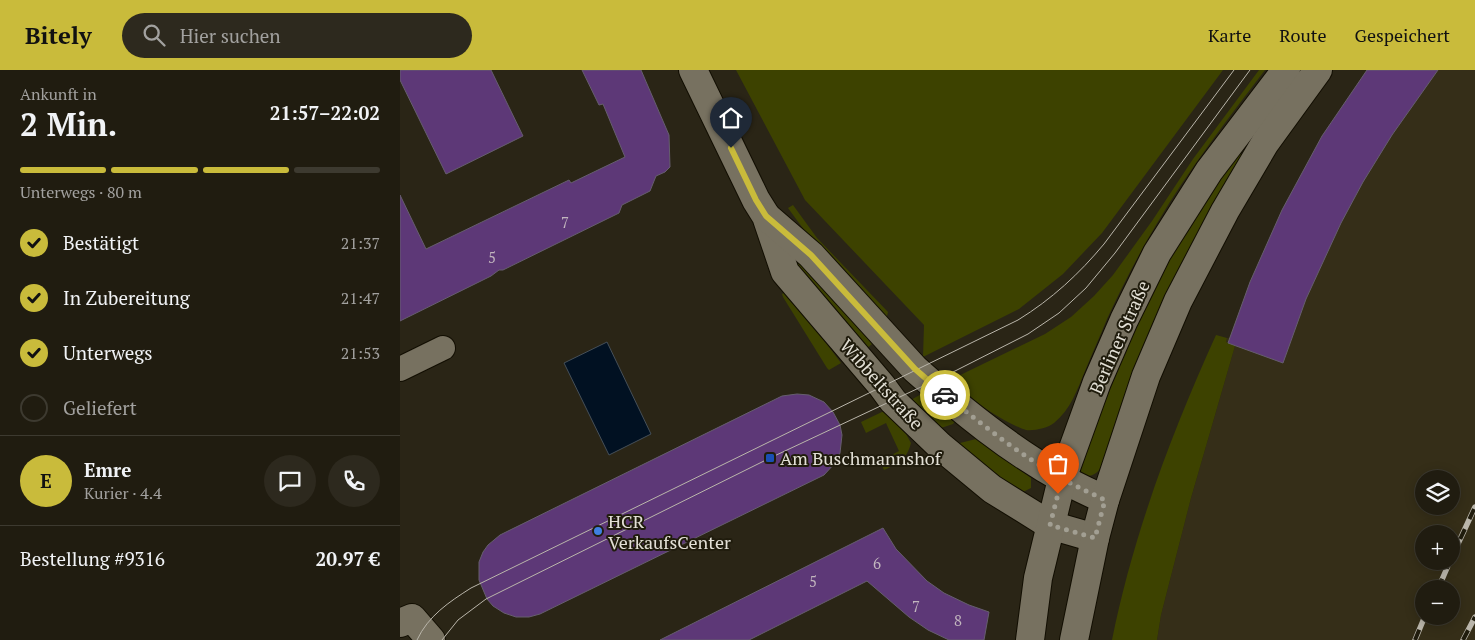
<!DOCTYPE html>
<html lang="de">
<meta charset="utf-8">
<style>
:root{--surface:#201c10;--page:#2d291e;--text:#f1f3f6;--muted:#a2a19f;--line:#3d3a30;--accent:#c9bb3b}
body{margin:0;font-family:"PT Serif",serif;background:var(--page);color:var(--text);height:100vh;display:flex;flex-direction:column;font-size:19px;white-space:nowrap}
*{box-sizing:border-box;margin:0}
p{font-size:16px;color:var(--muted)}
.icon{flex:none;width:28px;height:28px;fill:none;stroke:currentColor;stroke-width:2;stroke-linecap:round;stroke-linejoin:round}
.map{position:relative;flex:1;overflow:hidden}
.panel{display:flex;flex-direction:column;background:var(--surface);width:400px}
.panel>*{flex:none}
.controls{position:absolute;left:1015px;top:400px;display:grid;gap:10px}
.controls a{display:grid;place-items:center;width:45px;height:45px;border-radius:50%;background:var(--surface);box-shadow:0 2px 12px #0003,0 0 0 1px var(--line);font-size:25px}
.pin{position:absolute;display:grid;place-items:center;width:42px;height:42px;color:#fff;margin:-51px -21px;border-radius:50% 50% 50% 0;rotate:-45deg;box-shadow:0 0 5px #0007}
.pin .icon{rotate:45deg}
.courier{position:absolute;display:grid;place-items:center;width:50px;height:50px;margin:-25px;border:4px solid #c9bb3b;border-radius:50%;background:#fff;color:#222;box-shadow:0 1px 6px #0007}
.headline em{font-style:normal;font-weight:800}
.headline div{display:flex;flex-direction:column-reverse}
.headline{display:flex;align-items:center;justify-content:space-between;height:85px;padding:0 20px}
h1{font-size:32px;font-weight:800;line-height:38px}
.bar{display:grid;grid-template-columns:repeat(4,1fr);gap:8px 5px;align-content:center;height:60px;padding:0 20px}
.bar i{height:6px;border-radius:4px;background:var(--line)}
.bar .selected{background:var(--accent)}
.bar p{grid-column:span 4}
.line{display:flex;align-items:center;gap:12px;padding:0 20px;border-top:1px solid var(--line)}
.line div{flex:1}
.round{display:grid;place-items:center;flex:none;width:52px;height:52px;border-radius:26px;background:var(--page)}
ol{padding:0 20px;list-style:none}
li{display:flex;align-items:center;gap:15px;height:55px}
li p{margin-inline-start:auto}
li .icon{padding:5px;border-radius:50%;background:var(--accent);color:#111;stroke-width:4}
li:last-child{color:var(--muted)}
li i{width:28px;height:28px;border:2px solid var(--line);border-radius:50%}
header{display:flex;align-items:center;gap:30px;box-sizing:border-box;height:70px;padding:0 25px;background:var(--accent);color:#111}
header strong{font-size:24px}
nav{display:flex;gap:28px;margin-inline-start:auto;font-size:18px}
.search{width:350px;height:45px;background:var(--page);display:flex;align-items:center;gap:12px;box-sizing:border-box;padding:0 18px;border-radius:28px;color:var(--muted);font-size:19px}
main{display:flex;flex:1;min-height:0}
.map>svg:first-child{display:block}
</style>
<header>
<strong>Bitely</strong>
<div class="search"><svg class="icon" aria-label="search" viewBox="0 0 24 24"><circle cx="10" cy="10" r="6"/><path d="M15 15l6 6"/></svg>Hier suchen</div>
<nav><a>Karte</a><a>Route</a><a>Gespeichert</a></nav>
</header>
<main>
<section class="panel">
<div class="headline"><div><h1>2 Min.</h1><p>Ankunft in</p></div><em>21:57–22:02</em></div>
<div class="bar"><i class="selected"></i><i class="selected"></i><i class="selected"></i><i></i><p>Unterwegs · 80 m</p></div>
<ol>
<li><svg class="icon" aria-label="check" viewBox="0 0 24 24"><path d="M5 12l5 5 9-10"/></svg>Bestätigt<p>21:37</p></li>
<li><svg class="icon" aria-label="check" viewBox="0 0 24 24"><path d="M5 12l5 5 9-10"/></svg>In Zubereitung<p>21:47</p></li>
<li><svg class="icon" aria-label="check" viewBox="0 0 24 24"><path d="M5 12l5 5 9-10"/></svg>Unterwegs<p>21:53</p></li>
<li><i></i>Geliefert</li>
</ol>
<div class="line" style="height:90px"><b class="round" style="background:var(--accent);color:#111">E</b><div><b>Emre</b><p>Kurier · 4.4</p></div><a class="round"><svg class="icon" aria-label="chat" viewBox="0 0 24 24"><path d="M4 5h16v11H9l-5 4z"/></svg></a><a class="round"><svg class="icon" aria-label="phone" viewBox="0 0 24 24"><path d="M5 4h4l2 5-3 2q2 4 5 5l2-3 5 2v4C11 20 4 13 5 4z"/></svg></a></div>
<div class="line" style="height:65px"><div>Bestellung #9316</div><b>20.97 €</b></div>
</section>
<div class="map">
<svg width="1075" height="570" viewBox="0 0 1075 570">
<rect width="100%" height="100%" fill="#2a2516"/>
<!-- built -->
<path fill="#352e18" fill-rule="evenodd" d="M967,0H1075V570H757L761,545L791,428L835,276L826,272L827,268H829L850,212L882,140L922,66ZM1024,409H1051V436H1024ZM1024,464H1051V491H1024ZM1024,519H1051V546H1024Z"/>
<!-- green -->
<g fill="#3d4200">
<path d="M336,0H823L702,163L663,204L619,239L523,287L524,255L405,130Z"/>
<path d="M859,0H865C827,50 788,100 756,155C738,185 722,217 707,249C700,266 692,284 685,301C677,320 671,339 654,353C648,358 634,361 626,360C610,356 558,323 552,309L645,264L671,247L694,226L713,205L752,151L793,89Z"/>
<path d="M839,84L843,85L703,394C701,397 699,401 696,403C688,409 678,406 681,395C724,282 762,180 839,84Z"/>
<path d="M393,135L417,168L488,242L485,254C449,219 418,179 388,138Z"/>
<path d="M399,186L439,237L472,274L464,281L442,257L391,187Z"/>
<path d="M387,221L441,293L429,300L427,298L383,227L382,224Z"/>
<path d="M816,265L827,268L826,272L835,276L791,428L761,545L757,570H712C733,465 772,362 816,265Z"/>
<path d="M523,323L555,351L553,354L541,358L511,330Z"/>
<path d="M484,341L506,364L511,373C507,389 498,394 484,400L480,391L499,381L486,353L466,363L461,352Z"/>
<path d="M576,369L627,405L631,408V418L623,422L617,420L561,376L560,373Z"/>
</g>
<!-- water -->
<path fill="#011122" stroke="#454f58" d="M207,272L251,364L209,385L164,293Z"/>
<!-- building -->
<g fill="#5d3877" stroke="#665e6e">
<path d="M0,0H91L123,66L46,104L0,10Z"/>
<path d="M182,0H241L269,65L270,97L265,102L256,106L250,121L222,135L219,143L103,200H99L91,206L0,251V125L26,179L169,110L171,113L225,87L203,34L199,35Z"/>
<path d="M967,0H1038L992,65L963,112L941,153L906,229L883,293L828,273L850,212L882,140L922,66Z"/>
<path d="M397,324L409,325L424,332L433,342L440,355L442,365L440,383L435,393L424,405L140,544L129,547H116L104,543L93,536L87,529L79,510V492L83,482L88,475L100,465L382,326Z"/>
<path d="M483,458L496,479L527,511L544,523L569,535L589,542L584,570H549L528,560L509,547L467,511L349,570H260Z"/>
</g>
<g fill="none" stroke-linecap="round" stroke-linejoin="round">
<!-- pedestrian casing -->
<g stroke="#120e02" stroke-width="26">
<path id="pedestrian" d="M0,299L43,278"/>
</g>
<!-- minor casing -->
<g stroke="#120e02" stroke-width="30">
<g id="minor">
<path d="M293,0L356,130L366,146L385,202L482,316L493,331L540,376L592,419L650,455L695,468"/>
<path d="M367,147L411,185L515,299C561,340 610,380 663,409C677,417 691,423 705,430"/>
<path d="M0,553L12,548L31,570"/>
</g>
</g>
<!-- secondary casing -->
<g stroke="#120e02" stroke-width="30">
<g id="secondary">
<path d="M630,570L638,508L662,409L697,312L724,250L757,183L809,101L886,0"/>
<path d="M674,570L695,468L705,430L746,306L778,231L825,141L865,73L918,0"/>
</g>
</g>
<!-- pedestrian -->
<use href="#pedestrian" stroke="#777160" stroke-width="24"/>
<!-- minor -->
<use href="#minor" stroke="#777160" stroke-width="28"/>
<!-- secondary -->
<use href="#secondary" stroke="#777160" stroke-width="28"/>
<!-- tram -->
<g stroke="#bab6ab" stroke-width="1">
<path d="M17,570C28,546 49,532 71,518L618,250C652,229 679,204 704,174L834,0"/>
<path d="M42,570L58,550L86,529L370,388L555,301L628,264L659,243L686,218L715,183L850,0"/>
</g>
<!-- rail casing -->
<g stroke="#bab6ab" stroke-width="5.5">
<g id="rail">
<path d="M1051,489L1075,437"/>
<path d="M1038,519L1050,491"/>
<path d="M1015,570L1025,546"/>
<path d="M1063,570L1075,547"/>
</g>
</g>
<!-- rail -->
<use href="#rail" stroke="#201c0d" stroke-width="4" stroke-dasharray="11" stroke-linecap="butt"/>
</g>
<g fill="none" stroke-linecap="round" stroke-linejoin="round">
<!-- done -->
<path stroke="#a29f93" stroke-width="5" stroke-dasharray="0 9" d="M545,325C583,355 621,386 663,409C677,417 691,423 705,430L695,468L650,455L658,424"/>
<!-- route -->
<path stroke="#c9bb3b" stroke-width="6" d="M331,78L356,130L366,146L411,185L515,299L545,325"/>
</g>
<!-- markers -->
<rect fill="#1a4fb4" stroke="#201c0d" stroke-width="2" x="365" y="383" width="10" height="10" rx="2.5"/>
<circle fill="#3f7fe0" stroke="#201c0d" stroke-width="2" cx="198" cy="461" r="5"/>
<g text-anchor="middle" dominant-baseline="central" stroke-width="4" stroke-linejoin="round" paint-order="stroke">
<!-- number labels -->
<g font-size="15" fill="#c2b6be">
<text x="165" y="152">7</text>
<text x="92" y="187">5</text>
<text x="477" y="493">6</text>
<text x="413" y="511">5</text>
<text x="516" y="536">7</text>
<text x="558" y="550">8</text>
</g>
<!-- street labels -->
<g font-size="18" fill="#e3e0d6" stroke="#201c0d">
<text transform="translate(719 267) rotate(-66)">Berliner Straße</text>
<text transform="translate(482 314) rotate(48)">Wibbeltstraße</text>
</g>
<!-- poi labels -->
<g font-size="18" fill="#e3e0d6" stroke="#201c0d" text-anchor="start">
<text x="380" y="388">Am Buschmannshof</text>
<text x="208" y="451">HCR<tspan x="208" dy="21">VerkaufsCenter</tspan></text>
</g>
</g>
</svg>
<div class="controls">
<a><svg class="icon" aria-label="layers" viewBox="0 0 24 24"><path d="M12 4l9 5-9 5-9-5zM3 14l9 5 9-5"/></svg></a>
<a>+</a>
<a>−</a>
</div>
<div class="pin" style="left:658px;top:424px;background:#ea580c"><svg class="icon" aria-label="bag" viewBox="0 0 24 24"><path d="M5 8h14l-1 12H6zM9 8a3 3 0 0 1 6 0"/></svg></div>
<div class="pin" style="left:331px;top:78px;background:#1f2937"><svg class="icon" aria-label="home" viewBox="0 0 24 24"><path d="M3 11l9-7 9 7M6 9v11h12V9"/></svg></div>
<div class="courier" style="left:545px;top:325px"><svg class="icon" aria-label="car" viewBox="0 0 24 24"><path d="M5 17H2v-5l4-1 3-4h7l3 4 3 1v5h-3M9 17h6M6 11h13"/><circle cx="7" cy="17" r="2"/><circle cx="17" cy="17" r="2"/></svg></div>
</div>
</main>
